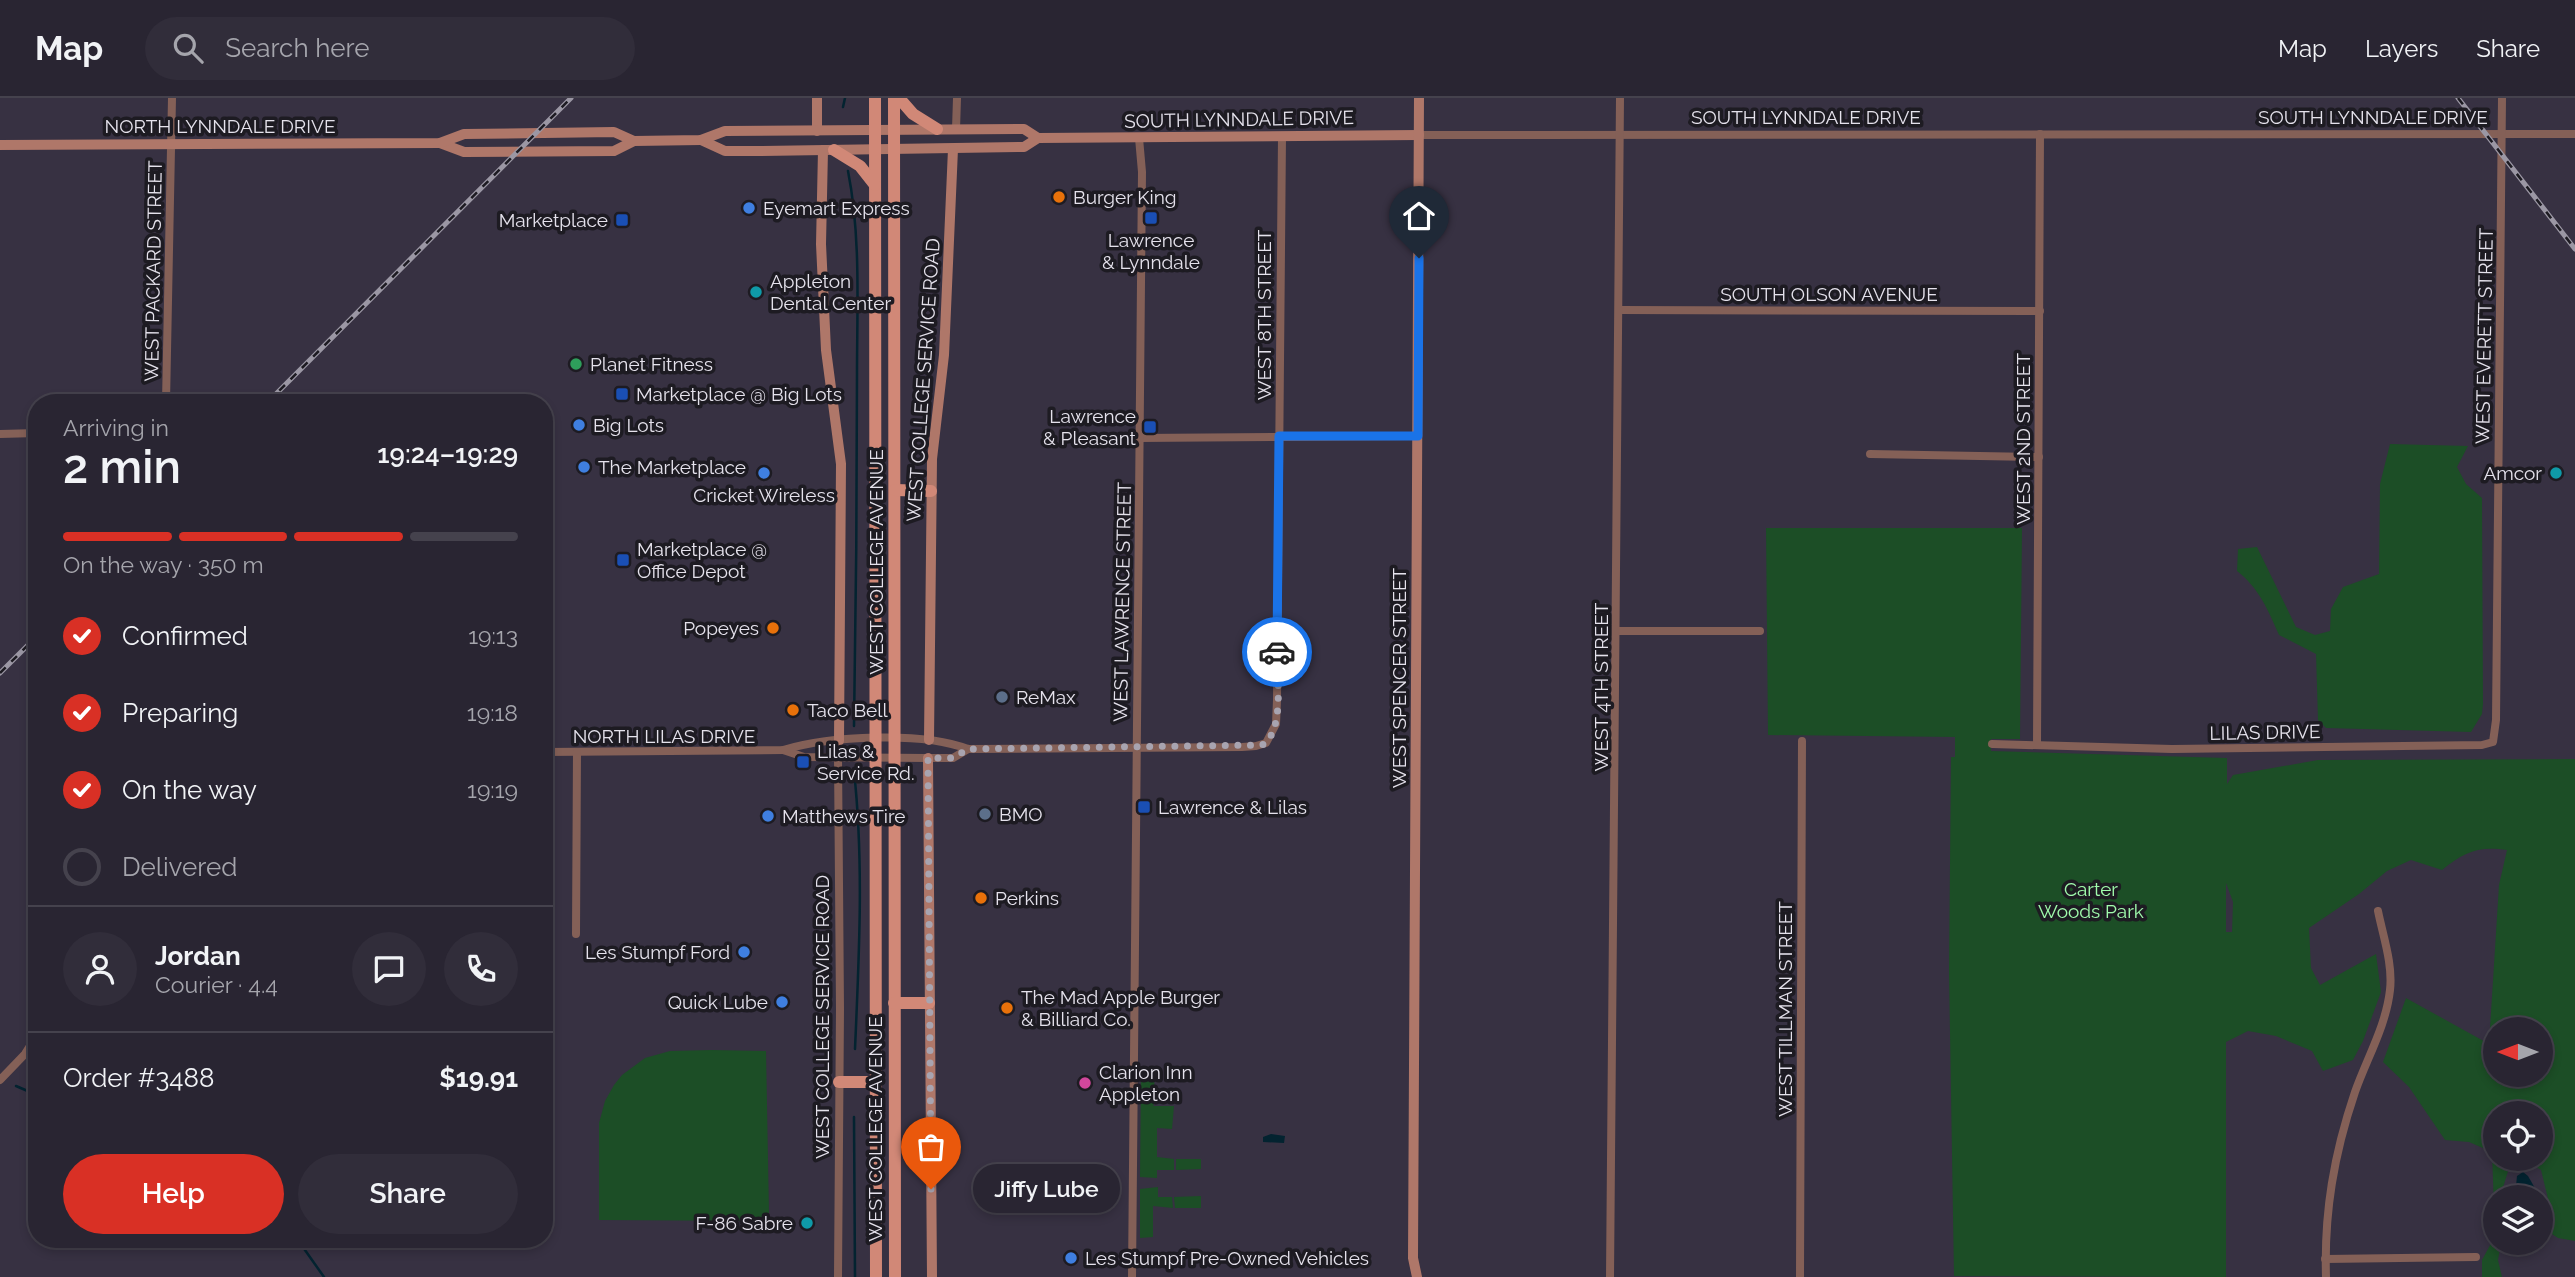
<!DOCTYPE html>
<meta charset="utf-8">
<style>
:root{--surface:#292532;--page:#312d3a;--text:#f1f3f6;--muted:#a5a5ac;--line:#45424d;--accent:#d93025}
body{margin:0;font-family:Raleway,sans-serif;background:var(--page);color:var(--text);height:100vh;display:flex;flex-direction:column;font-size:26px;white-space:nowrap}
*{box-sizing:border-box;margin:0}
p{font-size:23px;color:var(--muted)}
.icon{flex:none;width:38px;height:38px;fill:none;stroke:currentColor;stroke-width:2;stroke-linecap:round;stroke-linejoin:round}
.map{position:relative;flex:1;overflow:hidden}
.drawer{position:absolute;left:28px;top:296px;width:525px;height:854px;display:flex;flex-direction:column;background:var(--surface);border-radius:28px;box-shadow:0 4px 10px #0003,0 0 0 2px var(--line)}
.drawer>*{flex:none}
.needle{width:46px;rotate:270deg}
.controls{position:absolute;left:2483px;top:919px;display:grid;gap:14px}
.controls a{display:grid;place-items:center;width:70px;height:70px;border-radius:50%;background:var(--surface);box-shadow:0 4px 10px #0003,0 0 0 2px var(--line);font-size:35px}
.pin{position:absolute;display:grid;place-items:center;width:60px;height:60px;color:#fff;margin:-72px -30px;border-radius:50% 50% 50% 0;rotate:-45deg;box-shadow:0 0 7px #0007}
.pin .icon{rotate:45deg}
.courier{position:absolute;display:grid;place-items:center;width:70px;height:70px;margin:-35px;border:5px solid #1a73e8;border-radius:50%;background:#fff;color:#222;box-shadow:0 2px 9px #0007}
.bubble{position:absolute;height:49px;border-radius:24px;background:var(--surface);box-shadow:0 4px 10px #0003,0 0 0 2px var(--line);font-size:23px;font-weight:600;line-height:49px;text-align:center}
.head em{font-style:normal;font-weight:600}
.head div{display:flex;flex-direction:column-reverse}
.head{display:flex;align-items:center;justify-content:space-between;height:119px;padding:0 35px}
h1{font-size:46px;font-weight:600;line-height:52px}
.bar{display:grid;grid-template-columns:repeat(4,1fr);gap:10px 7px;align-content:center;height:84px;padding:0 35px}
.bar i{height:9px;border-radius:5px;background:var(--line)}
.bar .active{background:var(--accent)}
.bar p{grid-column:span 4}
.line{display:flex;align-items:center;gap:18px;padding:0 35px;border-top:2px solid var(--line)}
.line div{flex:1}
.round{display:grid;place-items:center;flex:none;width:74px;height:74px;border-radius:37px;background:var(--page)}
ol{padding:0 35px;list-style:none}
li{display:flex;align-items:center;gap:21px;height:77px}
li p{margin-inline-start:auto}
li .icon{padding:7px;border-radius:50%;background:var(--accent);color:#fff;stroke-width:4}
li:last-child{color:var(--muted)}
li i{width:38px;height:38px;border:4px solid var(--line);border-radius:50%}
.action{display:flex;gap:14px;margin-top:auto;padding:14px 35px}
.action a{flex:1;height:80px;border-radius:42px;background:var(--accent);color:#fff;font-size:28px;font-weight:600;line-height:80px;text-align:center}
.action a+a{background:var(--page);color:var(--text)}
header{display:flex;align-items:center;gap:42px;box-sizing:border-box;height:98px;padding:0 35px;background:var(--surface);border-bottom:2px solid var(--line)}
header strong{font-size:33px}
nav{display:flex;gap:38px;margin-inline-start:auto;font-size:24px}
.search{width:490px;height:63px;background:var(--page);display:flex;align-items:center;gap:18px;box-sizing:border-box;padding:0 24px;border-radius:38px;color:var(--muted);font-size:26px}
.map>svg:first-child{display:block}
</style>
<header>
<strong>Map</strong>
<div class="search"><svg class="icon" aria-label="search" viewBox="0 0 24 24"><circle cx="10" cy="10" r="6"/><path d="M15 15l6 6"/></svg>Search here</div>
<nav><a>Map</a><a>Layers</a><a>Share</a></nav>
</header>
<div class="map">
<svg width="2575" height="1179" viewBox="0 0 2575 1179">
<rect width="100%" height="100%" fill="#373142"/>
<!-- green -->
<g fill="#1c4e26" fill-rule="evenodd">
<path d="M2390,346L2468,348L2457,369L2466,386L2482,400L2483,606L2482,616L2471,634L2326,630L2318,622L2316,556L2279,537C2268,512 2259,490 2237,473L2238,451L2257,449L2296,529L2315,537L2330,533L2331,511L2343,489L2379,476L2380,386Z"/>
<path d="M1766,430H2022L2020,641H1991V653L2227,660V686L2233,677L2318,662L2575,661V1143L2558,1140L2549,1134L2550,1109L2541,1072L2525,1062L2510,1067L2500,1099H2496V1144L2501,1145L2498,1162L2502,1179H2482V1162L2495,1138L2492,1054L2469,1044L2445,1042L2409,989L2383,964L2406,900L2489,946L2499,787L2507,752C2477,748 2465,754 2442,772L2411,762L2387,773L2359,796L2309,830L2311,870L2320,887L2376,856L2381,894L2363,943L2353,962L2323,973L2312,953L2276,938L2248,933L2226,944V1179L1954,1178L1949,873L1951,659H1955V639L1768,637ZM2226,785L2233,804L2232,834H2226ZM2496,931H2541V976H2496ZM2496,1015H2541V1060H2496Z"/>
<path d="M712,952L766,953L769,1115L760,1123L599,1122V1025L605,1003L614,987L622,977L645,960L670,953Z"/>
<path d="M1145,976L1154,977L1155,1004L1153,1008H1174L1172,1031L1157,1030V1059L1174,1061V1072H1157V1080L1140,1079L1141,977Z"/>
<path d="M1176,1061H1201V1071L1176,1072Z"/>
<path d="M1158,1089V1099H1172L1173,1110L1153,1108V1139L1140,1140V1091Z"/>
<path d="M1201,1098V1110H1175L1174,1099Z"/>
</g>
<!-- water -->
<g fill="#032330">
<path d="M1271,1036L1285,1038L1284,1045L1263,1044V1039Z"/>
<path d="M2523,1074L2528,1078L2540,1099H2515L2517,1078Z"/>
</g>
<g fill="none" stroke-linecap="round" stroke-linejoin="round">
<!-- stream -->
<g stroke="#032330" stroke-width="2.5">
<path d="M843,9L845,0"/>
<path d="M848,73C861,139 857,208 857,275C857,393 856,510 854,628"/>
<path d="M854,673C864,765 859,859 855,951"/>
<path d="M16,988L37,997"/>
<path d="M854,1019L855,1179"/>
<path d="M291,1141L300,1145L324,1179"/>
</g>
<!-- street -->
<g stroke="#846057" stroke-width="8">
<path d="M956,31L957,0"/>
<path d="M1419,37L2575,36"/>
<path d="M1619,212L2040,213"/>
<path d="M166,304L172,0"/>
<path d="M0,336L37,335"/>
<path d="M1139,340L1418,338"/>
<path d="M1870,356L2039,359"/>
<path d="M1617,533H1760"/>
<path d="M1992,646L2172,651L2482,647L2493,644L2496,622L2502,0"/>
<path d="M2037,647L2040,36"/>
<path d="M783,652L804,659L928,660H953L968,651"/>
<path d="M544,654L783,652C830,638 922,633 968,651L1242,649L1256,648L1266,645L1276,626L1277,602L1282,38"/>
<path d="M838,659L840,911L838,1179"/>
<path d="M576,836L577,654"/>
<path d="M0,982L25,956L37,937"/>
<path d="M2325,1161L2476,1159"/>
<path d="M1132,1179L1142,74L1139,40"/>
<path d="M1610,1179L1620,0"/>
<path d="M1800,1179L1802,643"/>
<path d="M2326,1179C2324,1114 2334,1056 2355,994C2367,960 2386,928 2390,892C2393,866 2383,838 2378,813"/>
</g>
<!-- secondary -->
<g stroke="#af7769" stroke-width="10">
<path d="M817,33V0"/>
<path d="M701,42L725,53H756L1024,49L1038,40L1419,37"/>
<path d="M440,45L464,54L614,53L634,43"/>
<path d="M0,47L440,45L464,36L614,34L634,43L701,42L725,33L1024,31L1038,40"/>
<path d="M823,52L821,146L826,252L841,366L839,643"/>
<path d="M929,642L932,361L944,257L953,51"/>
<path d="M928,660L932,1179"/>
<path d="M1417,1179L1413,1160L1419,0"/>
</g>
<!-- primary -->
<g stroke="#d18877" stroke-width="12">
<path d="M875,0L876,1179"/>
<path d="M894,0L895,1179"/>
<path d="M899,0L913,16L937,31"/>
<path d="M834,52L860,68L875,87"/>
<path d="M895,392L931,393"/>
<path d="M894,905H929"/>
<path d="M839,984H875"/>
</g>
<!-- rail casing -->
<g stroke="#9b97a4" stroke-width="5">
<g id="rail">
<path d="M2458,0L2575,151"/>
<path d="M268,304L571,0"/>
<path d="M0,575L37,538"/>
</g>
</g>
<!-- rail -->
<use href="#rail" stroke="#1d1b22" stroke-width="2.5" stroke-dasharray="8" stroke-linecap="butt"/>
</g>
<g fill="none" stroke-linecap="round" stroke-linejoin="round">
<!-- done -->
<path stroke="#a8a4b0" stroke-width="7" stroke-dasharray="0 12.6" d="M931,1091L928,660H953L968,651L1262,647C1285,634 1277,578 1277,554"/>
<!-- route -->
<path stroke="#1a73e8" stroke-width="9" d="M1277,554L1279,338H1418L1419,160"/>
</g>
<!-- markers -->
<g fill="#e8710a" stroke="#1d1b22" stroke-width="2.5">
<circle cx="1059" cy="99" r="7"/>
<circle cx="773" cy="530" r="7"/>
<circle cx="793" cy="612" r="7"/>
<circle cx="981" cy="800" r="7"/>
<circle cx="1007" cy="910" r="7"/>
</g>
<g fill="#3f7fe0" stroke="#1d1b22" stroke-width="2.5">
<circle cx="749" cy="110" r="7"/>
<circle cx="579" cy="327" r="7"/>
<circle cx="584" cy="369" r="7"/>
<circle cx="764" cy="375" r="7"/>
<circle cx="768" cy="718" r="7"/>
<circle cx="744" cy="854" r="7"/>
<circle cx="782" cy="904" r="7"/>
<circle cx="1071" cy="1160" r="7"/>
</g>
<g fill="#1a4fb4" stroke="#1d1b22" stroke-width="2.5">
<rect x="1144" y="113" width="14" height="14" rx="3.5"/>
<rect x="615" y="115" width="14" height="14" rx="3.5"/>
<rect x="615" y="289" width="14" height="14" rx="3.5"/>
<rect x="1143" y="322" width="14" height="14" rx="3.5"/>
<rect x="616" y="455" width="14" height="14" rx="3.5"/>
<rect x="796" y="657" width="14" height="14" rx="3.5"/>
<rect x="1137" y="702" width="14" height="14" rx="3.5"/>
</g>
<g fill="#0f9aa8" stroke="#1d1b22" stroke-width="2.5">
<circle cx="756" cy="194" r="7"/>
<circle cx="2556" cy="375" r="7"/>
<circle cx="807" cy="1125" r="7"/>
</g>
<circle fill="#2e9e5b" stroke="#1d1b22" stroke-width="2.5" cx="576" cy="266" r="7"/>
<g fill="#5c6f8a" stroke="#1d1b22" stroke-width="2.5">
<circle cx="1002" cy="599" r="7"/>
<circle cx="985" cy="716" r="7"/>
</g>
<circle fill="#d1479c" stroke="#1d1b22" stroke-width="2.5" cx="1085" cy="985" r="7"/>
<g text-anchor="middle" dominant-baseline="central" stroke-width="7" stroke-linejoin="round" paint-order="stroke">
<!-- street labels -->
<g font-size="19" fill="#e5e2ec" stroke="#1d1b22">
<text x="1806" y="19">SOUTH LYNNDALE DRIVE</text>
<text x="2373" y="19">SOUTH LYNNDALE DRIVE</text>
<text transform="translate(1239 21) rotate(-1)">SOUTH LYNNDALE DRIVE</text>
<text x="220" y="28">NORTH LYNNDALE DRIVE</text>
<text transform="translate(153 173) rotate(-89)">WEST PACKARD STREET</text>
<text x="1829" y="196">SOUTH OLSON AVENUE</text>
<text transform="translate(1264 217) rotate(-90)">WEST 8TH STREET</text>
<text transform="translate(2484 238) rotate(-89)">WEST EVERETT STREET</text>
<text transform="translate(923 282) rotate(-86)">WEST COLLEGE SERVICE ROAD</text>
<text transform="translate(2023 341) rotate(-90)">WEST 2ND STREET</text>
<text transform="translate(876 464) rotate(-90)">WEST COLLEGE AVENUE</text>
<text transform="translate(1122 504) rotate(-89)">WEST LAWRENCE STREET</text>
<text transform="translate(1399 580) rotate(-90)">WEST SPENCER STREET</text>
<text transform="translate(1601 589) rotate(-90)">WEST 4TH STREET</text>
<text transform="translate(2265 634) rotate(-1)">LILAS DRIVE</text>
<text x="664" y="638">NORTH LILAS DRIVE</text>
<text transform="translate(1785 911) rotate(-90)">WEST TILLMAN STREET</text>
<text transform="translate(822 919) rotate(-90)">WEST COLLEGE SERVICE ROAD</text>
<text transform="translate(875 1031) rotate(-90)">WEST COLLEGE AVENUE</text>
</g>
<!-- poi labels -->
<g font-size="19" fill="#e5e2ec" stroke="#1d1b22" text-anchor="start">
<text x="1073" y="99">Burger King</text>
<text x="763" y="110">Eyemart Express</text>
<text x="608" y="122" text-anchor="end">Marketplace</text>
<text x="1151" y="142" text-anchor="middle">Lawrence<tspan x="1151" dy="22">&amp; Lynndale</tspan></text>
<text x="770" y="183">Appleton<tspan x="770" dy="22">Dental Center</tspan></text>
<text x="590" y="266">Planet Fitness</text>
<text x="636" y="296">Marketplace @ Big Lots</text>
<text x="1136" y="318" text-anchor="end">Lawrence<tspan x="1136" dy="22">&amp; Pleasant</tspan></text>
<text x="593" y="327">Big Lots</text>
<text x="598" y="369">The Marketplace</text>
<text x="2542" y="375" text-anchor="end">Amcor</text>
<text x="764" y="397" text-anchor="middle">Cricket Wireless</text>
<text x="637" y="451">Marketplace @<tspan x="637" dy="22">Office Depot</tspan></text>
<text x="759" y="530" text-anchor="end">Popeyes</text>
<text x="1016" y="599">ReMax</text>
<text x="807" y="612">Taco Bell</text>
<text x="817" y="653">Lilas &amp;<tspan x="817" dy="22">Service Rd.</tspan></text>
<text x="1158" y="709">Lawrence &amp; Lilas</text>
<text x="999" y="716">BMO</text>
<text x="782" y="718">Matthews Tire</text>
<text x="995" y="800">Perkins</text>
<text x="730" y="854" text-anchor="end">Les Stumpf Ford</text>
<text x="1021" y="899">The Mad Apple Burger<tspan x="1021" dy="22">&amp; Billiard Co.</tspan></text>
<text x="768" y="904" text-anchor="end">Quick Lube</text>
<text x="1099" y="974">Clarion Inn<tspan x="1099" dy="22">Appleton</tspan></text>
<text x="793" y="1125" text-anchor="end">F-86 Sabre</text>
<text x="1085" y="1160">Les Stumpf Pre-Owned Vehicles</text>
</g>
<!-- park labels -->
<g font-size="19" fill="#a0fbac" stroke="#1d1b22">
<text x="2091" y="791">Carter<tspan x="2091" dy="22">Woods Park</tspan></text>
</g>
</g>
</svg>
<div class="controls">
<a><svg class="needle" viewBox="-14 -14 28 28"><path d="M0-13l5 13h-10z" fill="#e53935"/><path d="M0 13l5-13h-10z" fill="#a5a5ac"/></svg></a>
<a><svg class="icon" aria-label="locate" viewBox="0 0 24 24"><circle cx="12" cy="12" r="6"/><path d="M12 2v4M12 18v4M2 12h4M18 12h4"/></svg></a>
<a><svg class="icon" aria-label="layers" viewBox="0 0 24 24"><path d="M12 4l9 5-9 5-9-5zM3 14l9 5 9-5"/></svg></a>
</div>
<div class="pin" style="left:931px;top:1091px;background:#ea580c"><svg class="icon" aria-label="bag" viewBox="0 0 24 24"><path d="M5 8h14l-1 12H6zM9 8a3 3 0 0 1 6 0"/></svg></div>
<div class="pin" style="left:1419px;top:160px;background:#1f2937"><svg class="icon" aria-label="home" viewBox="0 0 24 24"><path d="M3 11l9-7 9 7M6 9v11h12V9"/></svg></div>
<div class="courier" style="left:1277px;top:554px"><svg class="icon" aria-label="car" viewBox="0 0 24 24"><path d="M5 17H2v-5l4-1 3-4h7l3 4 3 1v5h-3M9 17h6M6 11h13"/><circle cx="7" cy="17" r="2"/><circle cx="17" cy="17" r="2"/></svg></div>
<div class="bubble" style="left:973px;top:1066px;width:147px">Jiffy Lube</div>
<section class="drawer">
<div class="head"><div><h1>2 min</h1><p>Arriving in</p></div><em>19:24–19:29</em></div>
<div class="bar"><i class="active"></i><i class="active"></i><i class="active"></i><i></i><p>On the way · 350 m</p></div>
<ol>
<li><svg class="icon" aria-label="check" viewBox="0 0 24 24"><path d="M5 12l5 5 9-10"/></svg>Confirmed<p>19:13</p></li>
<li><svg class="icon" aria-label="check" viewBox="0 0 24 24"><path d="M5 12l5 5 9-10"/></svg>Preparing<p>19:18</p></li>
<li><svg class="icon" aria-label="check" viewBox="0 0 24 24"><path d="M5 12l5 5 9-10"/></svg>On the way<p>19:19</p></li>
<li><i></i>Delivered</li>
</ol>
<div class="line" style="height:126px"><a class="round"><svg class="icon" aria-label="person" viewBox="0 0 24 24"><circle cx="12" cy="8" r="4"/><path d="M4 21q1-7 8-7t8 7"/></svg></a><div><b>Jordan</b><p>Courier · 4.4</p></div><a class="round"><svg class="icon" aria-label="chat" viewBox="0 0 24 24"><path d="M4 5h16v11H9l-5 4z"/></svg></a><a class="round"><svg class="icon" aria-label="phone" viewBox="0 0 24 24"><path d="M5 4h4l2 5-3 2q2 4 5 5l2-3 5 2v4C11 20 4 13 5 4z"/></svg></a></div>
<div class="line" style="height:91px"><div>Order #3488</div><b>$19.91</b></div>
<div class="action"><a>Help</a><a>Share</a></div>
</section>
</div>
